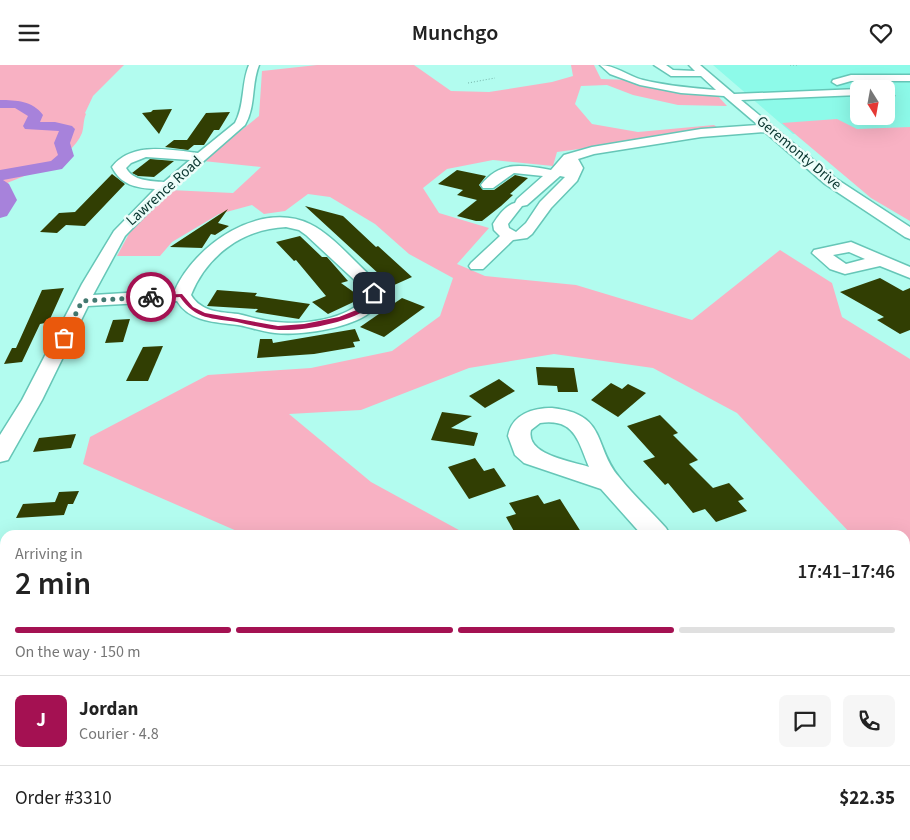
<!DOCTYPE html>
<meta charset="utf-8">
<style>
:root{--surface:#fff;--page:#f6f6f6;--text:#222;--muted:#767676;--line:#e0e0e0;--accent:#a41152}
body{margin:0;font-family:"Source Sans 3",sans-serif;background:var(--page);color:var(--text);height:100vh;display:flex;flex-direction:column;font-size:19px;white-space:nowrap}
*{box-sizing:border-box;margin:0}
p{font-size:16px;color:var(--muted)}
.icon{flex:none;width:28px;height:28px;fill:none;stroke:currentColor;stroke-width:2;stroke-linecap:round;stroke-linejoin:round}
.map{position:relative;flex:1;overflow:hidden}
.panel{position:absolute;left:0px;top:465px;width:910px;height:310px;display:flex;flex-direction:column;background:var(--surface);border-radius:15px 15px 0 0;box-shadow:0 5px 20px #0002}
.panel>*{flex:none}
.needle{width:32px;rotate:169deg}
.tools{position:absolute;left:850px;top:15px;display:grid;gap:10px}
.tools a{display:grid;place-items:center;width:45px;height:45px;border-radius:8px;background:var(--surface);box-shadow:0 5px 20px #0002;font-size:25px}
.pin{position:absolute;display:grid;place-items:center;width:42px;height:42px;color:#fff;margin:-21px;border-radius:10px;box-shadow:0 2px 8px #0006}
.courier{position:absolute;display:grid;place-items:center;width:50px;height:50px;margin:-25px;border:4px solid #a41152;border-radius:50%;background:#fff;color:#222;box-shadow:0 1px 6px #0007}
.overview em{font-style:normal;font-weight:600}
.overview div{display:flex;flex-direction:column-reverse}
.overview{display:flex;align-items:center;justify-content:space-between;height:85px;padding:0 15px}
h1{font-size:32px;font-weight:600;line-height:38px}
.bar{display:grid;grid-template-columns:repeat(4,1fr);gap:8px 5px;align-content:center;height:60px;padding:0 15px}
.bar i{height:6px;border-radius:4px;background:var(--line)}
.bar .active{background:var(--accent)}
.bar p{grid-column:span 4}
.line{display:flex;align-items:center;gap:12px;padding:0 15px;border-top:1px solid var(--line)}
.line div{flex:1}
.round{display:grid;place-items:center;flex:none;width:52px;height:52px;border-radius:8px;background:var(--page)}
header{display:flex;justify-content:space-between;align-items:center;height:65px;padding:0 15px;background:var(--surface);font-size:22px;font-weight:600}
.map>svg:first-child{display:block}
</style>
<header><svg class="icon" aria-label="menu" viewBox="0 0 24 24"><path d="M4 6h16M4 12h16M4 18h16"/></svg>Munchgo<svg class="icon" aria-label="heart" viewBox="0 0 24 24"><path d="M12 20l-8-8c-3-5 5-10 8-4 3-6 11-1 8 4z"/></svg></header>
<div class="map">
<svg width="910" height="775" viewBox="0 0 910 775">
<rect width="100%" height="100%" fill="#b2fcef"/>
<!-- built -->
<path fill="#8dfae9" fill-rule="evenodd" d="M713,0H910V64L793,69ZM859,24H886V51H859Z"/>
<!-- green -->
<g fill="#f8b1c3">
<path d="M0,0H124L93,31L85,48L86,49C83,56 84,62 82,68C71,96 25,110 0,121Z"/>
<path d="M317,0H414L451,26L489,27L552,17L573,11L571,0H594L601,14L631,15L717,30L727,41L678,40L633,30L607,20L581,21L575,39L592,59L638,67L714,60L721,65L557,87L553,101L493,95L447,104L423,123L439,148L489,163L457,199L485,211L576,220L692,255L780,185L832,218L842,252L910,294V587L905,592V470H852L737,348L653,303L554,289L469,303L361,345L289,349L371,417L468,470H246L83,399L90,372L208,310L311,303L392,286L440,251L453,213L409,189L375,159L330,132L308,129L285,146L264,149L252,140L219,149L172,177L160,191H117L131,165L170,125L233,128L261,102L203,96L259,51L262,6Z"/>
<path d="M837,54L857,64L910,62V156L871,133L782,58Z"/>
<path d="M905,704L910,711V775H868L862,770H905Z"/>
<path d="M416,770H656L659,775H418Z"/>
</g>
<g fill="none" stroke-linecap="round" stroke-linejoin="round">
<!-- river -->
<path fill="#a782db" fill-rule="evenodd" d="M0,35C16,35 33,36 43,50L40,57H55L72,61L75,64L70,78L74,91L62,104L3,115L9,119L17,135L7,151L0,153V105L51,96L58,90L54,78L59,66L25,64L23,61L28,51L15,43H0Z"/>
</g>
<!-- building -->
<g fill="#313e03">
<path d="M172,44L159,69L142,48L151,47L153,45Z"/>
<path d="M230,47L219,65H214L204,80H194L188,85L165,82L174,75H187L206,48Z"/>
<path d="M150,94L174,96L154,112L138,111L132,108Z"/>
<path d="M457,105L486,111L479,120L483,125H494L515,110L528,113L510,129L513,130L501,141L482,156H476L457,151L477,135L457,130L463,125L438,119Z"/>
<path d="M112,109L125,119L85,161L66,160L57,168L40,167L59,148L75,147Z"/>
<path d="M305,141L343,151L376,182L378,181L412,212L392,221Z"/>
<path d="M228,144L218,158L229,161L215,170L211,169L202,183L170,182Z"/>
<path d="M300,171L322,192H327L348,216L341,218L362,233L328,249L312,237L326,231L296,195L294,196L276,177Z"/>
<path d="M880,213L903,226L910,223V265L900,269L877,255L884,252L840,227Z"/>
<path d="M64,223L50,254H47L45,258L40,259L22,297L4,299L12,283H16L42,225Z"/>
<path d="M217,225L257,228L255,231L310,239L299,254L255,247L258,244L207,241Z"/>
<path d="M402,233L425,242L384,272L360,262Z"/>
<path d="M130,254L123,277L105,278L113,255Z"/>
<path d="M355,264L360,276L353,277L355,282L314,289L257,293L260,274H272L273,278Z"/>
<path d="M163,281L148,316H126L143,282Z"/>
<path d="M536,302L574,303L578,327H558L557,321L538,320Z"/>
<path d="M499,314L515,326L485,343L469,331Z"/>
<path d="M611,318L622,324L628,319L646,328L618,352L591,335Z"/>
<path d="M442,347L472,351L451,363L478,368L474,381L431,375Z"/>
<path d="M660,350L678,368L673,370L698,395L689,399L713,423L729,418L744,434L738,436L747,446L716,457L705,444L693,448L668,418L665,420L643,396L655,392L627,361Z"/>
<path d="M76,369L71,383L33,387L39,373Z"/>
<path d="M475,393L484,406L494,403L506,421L469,434L448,402Z"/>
<path d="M79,426L73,439H68L64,450L16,453L23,439L55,437L59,427Z"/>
<path d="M538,430L544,439L560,434L583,470H516L506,452L516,449L509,438Z"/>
</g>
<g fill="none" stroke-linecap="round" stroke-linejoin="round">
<!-- minor casing -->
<g stroke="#66c6b7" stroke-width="3">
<g id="minor">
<path d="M249,0H259C251,20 256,41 245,60L166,129L125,171L93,230L175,225C195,180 260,135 310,159C333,170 355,198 374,214L381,223L383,233C380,237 377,242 373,245C354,263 301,271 275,268C262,267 250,262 238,260C215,257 190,257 177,236L88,241L42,335L8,395L0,397V370L22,335L82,219L114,166L155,124C136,123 121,120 112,102C132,76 171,85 198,88L235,58C245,40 241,19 249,0ZM146,92L190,95L164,117C150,116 133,116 126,103L131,98ZM286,162L299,165L306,170L362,222L365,233C347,255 303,260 276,257C263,256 251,252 238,249C220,247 201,247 191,230C207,190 243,164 286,162Z"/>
<path d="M600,0C615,0 628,11 643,15C667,21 692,23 716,25L701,11H671L654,0H666L673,5L695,6L689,0H700L734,29L859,24V30L741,35L835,113L910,162V174L905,172L825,119L765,67L701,72L594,89L578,94L583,103L577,116L551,143L532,169L527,173L513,175L483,204H471L469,201L471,198L500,171L494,165L493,159C498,151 506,140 515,138L517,134L543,111L514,108L493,123H483L481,120C500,95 524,100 551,105L564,90L592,82L701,64L758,60L724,31L681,28L640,20L610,9ZM560,111L565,112L540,137L526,158L516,167L509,163L508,159L522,141L527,140Z"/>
<path d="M851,10H910V16H851L837,20L832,17L833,15Z"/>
<path d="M851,177L910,202V213L880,201L845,209L830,204L812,188L814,185ZM849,187L865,194L846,199L833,190Z"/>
<path d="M552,343C608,349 593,381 619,412C633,430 651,446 666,463L670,470H642L601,424L524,398L515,390L508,371C512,349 533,343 552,343ZM540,358C575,353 578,376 589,402C571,396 525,390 531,365Z"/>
<path d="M798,770H837L839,775H801Z"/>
</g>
</g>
<!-- path -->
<g stroke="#73b2a7" stroke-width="1" stroke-dasharray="1 2" stroke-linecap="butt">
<path d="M790,0H799"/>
<path d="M468,18L495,13"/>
<path d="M890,28L896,31"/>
</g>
<!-- minor -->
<use href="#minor" fill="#fff" fill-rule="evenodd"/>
</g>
<!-- route -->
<path fill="#a41152" d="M372,227L377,228L374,240C352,257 306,266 279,265C265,264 251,260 237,257C212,253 196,255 180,232L151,234L148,232L151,230L182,229L193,242L205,248L278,261L304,259L339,252L364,242L368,238Z"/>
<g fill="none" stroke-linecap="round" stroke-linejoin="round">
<!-- done -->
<path stroke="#437971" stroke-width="5" stroke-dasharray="0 9" d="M64,273L82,236L151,232"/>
</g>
<g text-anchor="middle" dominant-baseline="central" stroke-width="5" stroke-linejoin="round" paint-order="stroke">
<!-- far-street labels -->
<g font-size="15" fill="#07332d" stroke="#ebfdf9">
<text transform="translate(799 88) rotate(40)">Geremonty Drive</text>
<text transform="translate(164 126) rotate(-42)">Lawrence Road</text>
</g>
</g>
</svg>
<div class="tools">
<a><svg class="needle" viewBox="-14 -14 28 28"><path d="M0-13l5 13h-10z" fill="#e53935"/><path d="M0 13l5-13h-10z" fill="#767676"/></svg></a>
</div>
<div class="pin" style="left:64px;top:273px;background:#ea580c"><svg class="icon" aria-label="bag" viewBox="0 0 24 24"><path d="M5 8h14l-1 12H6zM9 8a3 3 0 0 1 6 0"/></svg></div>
<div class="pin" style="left:374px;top:228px;background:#1f2937"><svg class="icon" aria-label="home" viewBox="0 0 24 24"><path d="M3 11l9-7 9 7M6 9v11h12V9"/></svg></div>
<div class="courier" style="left:151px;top:232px"><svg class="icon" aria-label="bike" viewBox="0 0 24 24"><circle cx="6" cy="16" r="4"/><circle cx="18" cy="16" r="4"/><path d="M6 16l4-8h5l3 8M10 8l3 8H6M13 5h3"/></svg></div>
<section class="panel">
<div class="overview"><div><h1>2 min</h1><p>Arriving in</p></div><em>17:41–17:46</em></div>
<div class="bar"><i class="active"></i><i class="active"></i><i class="active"></i><i></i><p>On the way · 150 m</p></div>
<div class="line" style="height:90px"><b class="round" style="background:var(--accent);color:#fff">J</b><div><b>Jordan</b><p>Courier · 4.8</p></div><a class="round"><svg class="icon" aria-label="chat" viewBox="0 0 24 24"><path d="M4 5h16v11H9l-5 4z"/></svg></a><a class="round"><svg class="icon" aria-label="phone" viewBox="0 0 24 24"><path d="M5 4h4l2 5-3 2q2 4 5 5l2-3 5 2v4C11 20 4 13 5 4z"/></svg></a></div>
<div class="line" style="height:65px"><div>Order #3310</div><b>$22.35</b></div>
</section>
</div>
